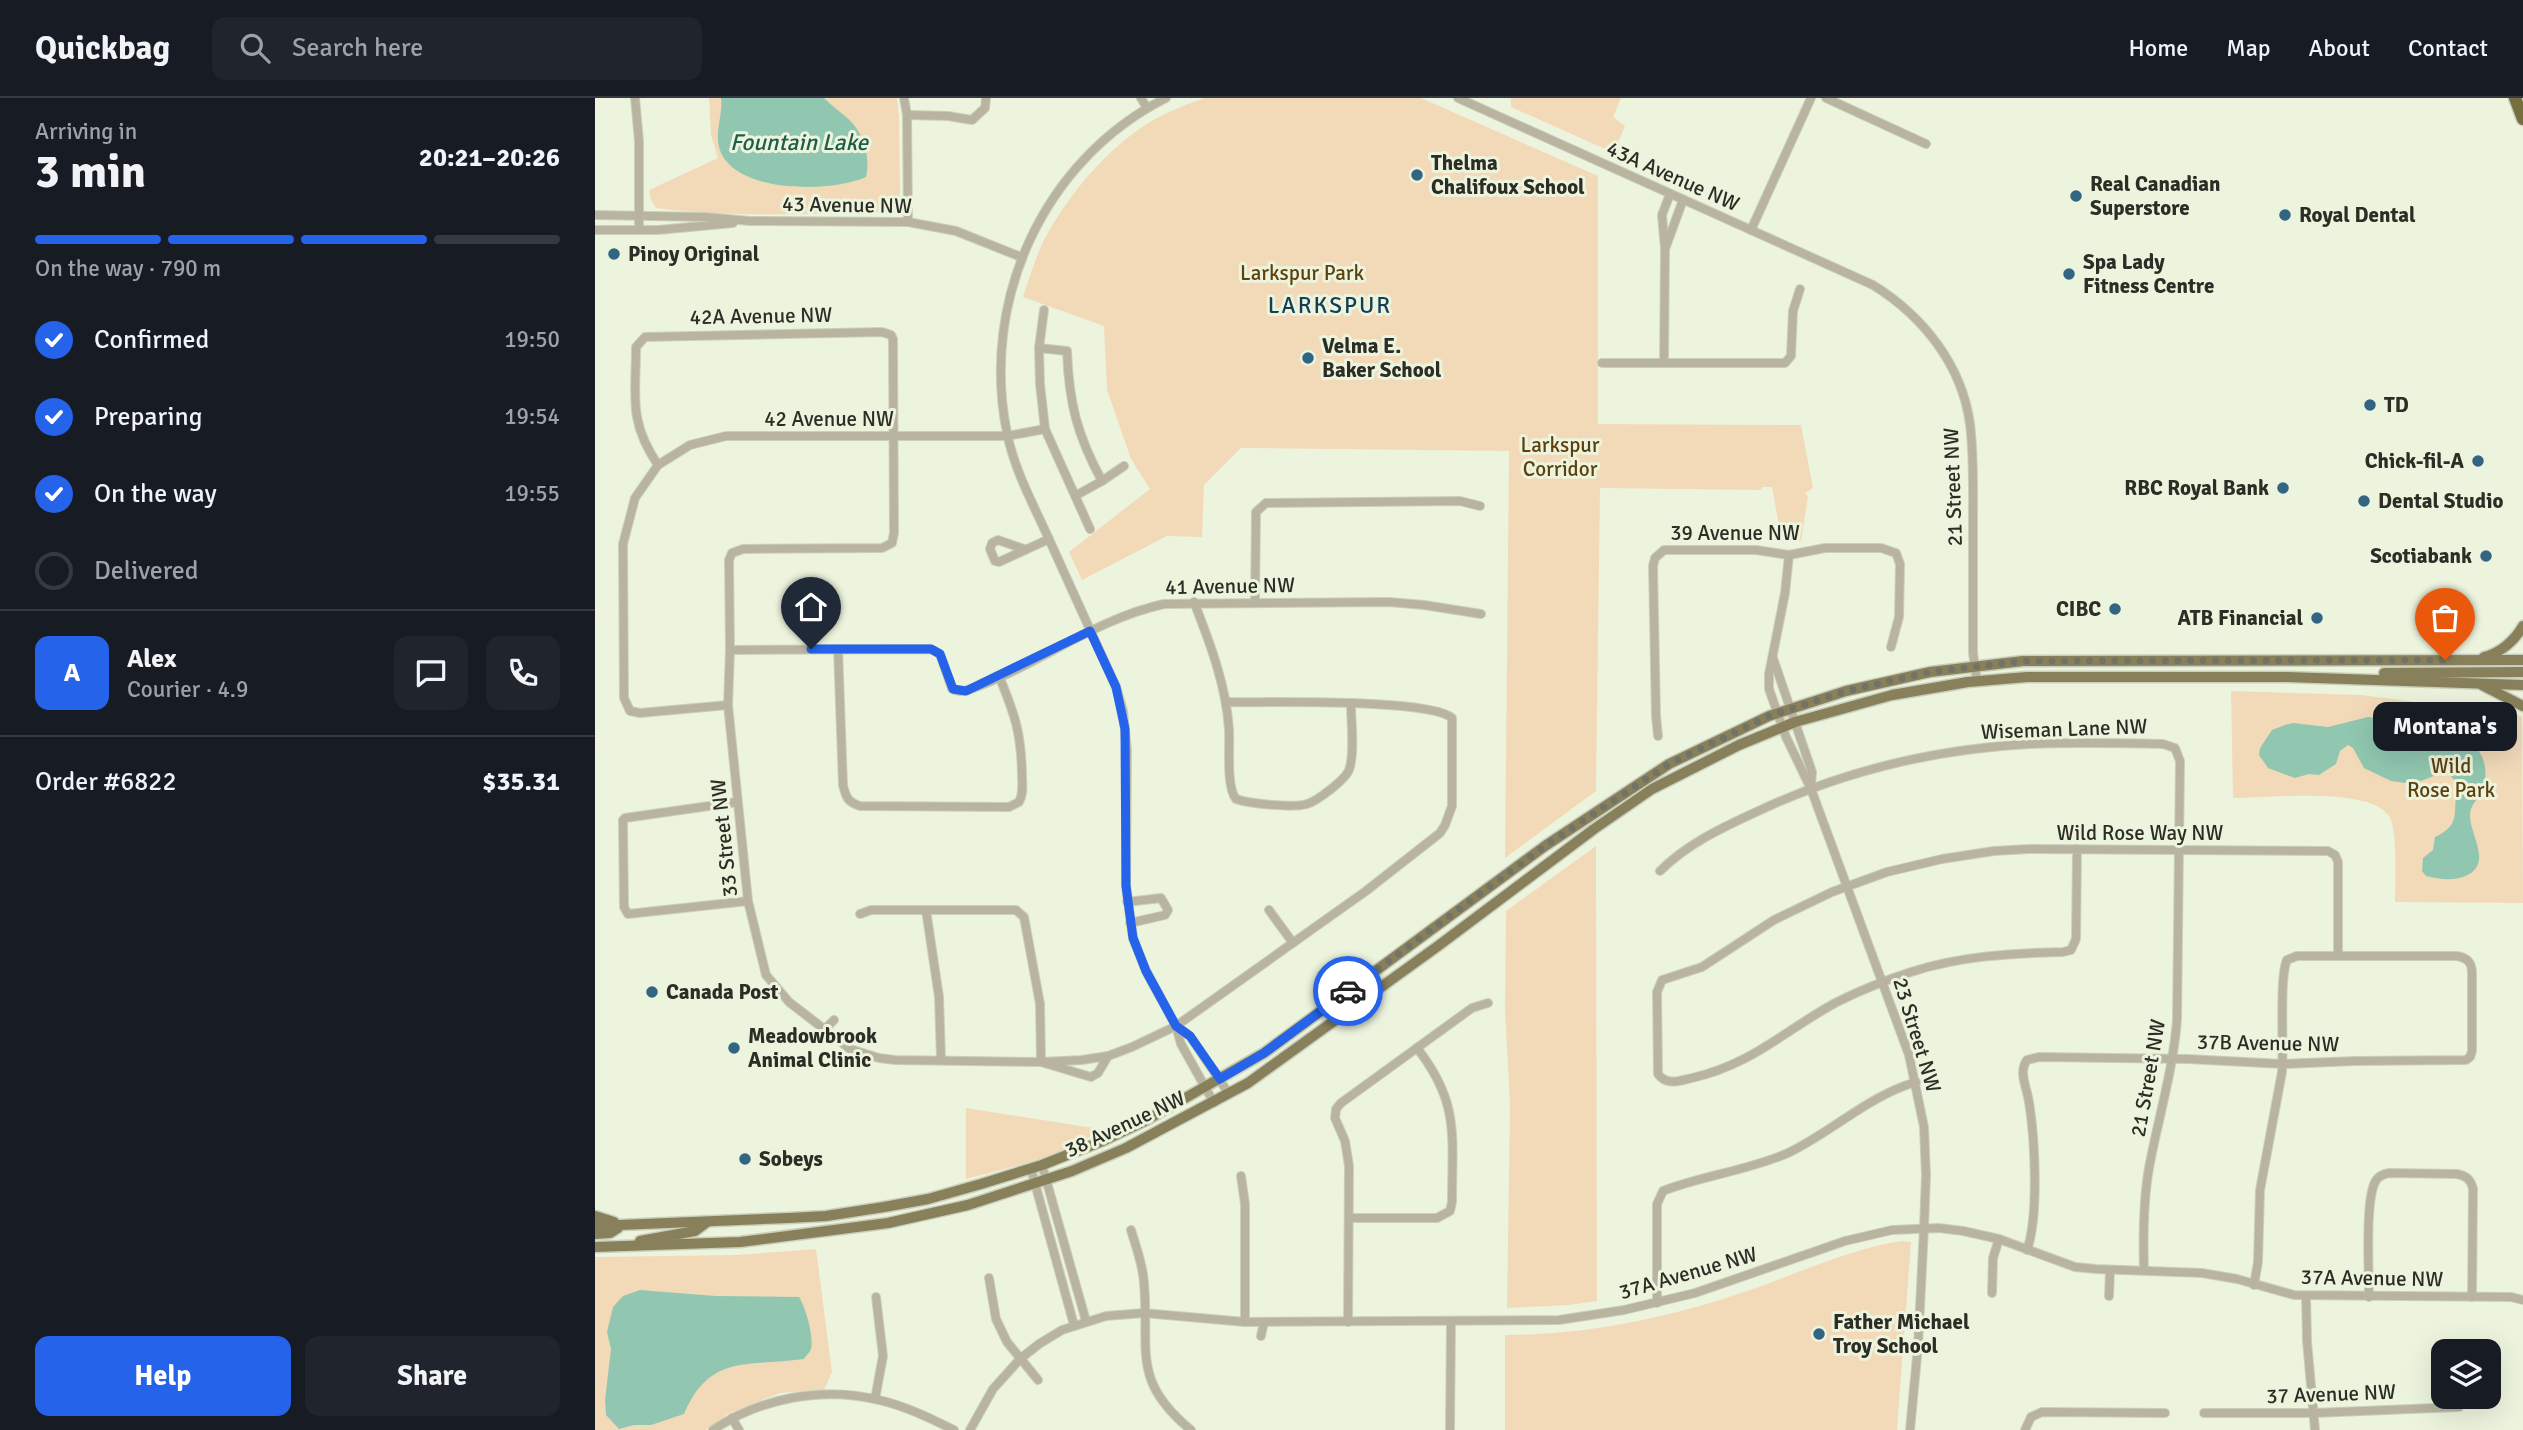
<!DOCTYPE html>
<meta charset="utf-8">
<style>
:root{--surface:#171b24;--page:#20242c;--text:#f1f3f6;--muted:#9ea1a6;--line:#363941;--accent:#2563eb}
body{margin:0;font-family:Signika,sans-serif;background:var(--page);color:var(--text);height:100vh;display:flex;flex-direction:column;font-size:26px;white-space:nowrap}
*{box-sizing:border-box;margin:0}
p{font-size:23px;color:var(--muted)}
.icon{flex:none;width:38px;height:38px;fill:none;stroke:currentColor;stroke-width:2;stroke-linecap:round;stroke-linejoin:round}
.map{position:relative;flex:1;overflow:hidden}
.drawer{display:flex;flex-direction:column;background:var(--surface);width:595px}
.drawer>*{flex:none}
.tools{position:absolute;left:1836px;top:1241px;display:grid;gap:14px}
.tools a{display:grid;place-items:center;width:70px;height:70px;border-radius:14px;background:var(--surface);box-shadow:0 7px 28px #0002;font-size:35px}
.pin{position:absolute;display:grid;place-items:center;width:60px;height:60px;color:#fff;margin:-72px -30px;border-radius:50% 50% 50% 0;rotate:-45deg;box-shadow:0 0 7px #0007}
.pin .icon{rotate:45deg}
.courier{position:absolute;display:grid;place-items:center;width:70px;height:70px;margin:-35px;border:5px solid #2563eb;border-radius:50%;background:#fff;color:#222;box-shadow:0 2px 9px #0007}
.bubble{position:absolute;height:49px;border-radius:14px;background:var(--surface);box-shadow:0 7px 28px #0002;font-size:23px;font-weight:700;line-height:49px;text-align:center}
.headline em{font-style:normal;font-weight:700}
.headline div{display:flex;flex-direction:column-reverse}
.headline{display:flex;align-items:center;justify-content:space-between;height:119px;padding:0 35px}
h1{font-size:46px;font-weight:700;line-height:52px}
.bar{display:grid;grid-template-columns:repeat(4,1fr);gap:10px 7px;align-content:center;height:84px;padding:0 35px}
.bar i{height:9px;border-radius:5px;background:var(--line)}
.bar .on{background:var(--accent)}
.bar p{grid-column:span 4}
.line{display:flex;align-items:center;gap:18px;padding:0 35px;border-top:2px solid var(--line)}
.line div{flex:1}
.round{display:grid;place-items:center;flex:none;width:74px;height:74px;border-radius:14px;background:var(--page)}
ol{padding:0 35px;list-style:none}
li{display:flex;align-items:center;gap:21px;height:77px}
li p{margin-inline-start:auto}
li .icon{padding:7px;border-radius:50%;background:var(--accent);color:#fff;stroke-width:4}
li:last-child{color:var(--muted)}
li i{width:38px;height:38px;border:4px solid var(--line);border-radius:50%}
.action{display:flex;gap:14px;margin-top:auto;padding:14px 35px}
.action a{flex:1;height:80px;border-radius:14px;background:var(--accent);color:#fff;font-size:28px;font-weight:700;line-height:80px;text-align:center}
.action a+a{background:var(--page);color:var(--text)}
header{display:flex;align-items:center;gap:42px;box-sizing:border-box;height:98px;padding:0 35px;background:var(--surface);border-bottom:2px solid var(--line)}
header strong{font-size:33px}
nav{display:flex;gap:38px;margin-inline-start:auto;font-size:24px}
.search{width:490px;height:63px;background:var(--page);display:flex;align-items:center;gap:18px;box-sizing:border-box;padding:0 24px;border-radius:14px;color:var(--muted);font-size:26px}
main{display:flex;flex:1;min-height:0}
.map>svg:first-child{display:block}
</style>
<header>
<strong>Quickbag</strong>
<div class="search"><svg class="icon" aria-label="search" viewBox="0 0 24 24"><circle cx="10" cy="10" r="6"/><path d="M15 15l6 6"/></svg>Search here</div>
<nav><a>Home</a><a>Map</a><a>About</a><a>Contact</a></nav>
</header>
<main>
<section class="drawer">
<div class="headline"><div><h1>3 min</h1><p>Arriving in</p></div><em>20:21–20:26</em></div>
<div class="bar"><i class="on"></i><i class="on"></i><i class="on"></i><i></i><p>On the way · 790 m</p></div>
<ol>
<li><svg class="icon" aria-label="check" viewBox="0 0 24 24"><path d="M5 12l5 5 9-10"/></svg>Confirmed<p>19:50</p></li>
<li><svg class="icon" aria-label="check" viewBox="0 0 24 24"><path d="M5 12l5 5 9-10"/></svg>Preparing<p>19:54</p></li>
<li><svg class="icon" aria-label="check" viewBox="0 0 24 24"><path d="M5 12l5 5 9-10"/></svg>On the way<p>19:55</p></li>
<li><i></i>Delivered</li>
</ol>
<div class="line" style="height:126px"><b class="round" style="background:var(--accent);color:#fff">A</b><div><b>Alex</b><p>Courier · 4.9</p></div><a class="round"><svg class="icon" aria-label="chat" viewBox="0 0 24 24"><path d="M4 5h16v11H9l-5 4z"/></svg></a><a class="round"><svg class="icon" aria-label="phone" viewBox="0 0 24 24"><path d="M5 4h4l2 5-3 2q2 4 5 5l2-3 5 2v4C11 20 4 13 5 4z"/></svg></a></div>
<div class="line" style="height:91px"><div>Order #6822</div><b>$35.31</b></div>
<div class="action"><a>Help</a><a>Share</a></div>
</section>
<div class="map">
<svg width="1928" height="1332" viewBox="0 0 1928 1332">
<rect width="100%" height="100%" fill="#edf4de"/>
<!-- green -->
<g fill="#f2dab9">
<path d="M114,0H302L304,19L305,103L299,113L292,114C216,116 138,120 61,110L56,102L54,92L123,60L116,37Z"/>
<path d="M609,0H826L1003,78V326L1206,327L1218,390L1210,395L1213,399L1206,443L1187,444L1177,389H1168L1165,392L1005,390L1001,693L910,760L914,353L646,350L609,387L607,439L572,438L487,482L474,454L555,391L536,361L512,292L509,228L428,199C433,184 438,168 444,153C465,106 510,51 555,24C572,14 590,7 609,0Z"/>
<path d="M916,0H1026L1018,19L1030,28L1019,55L916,9Z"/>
<path d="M1636,593L1767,597L1843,607H1899L1927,619L1928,805L1800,804C1800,786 1803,731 1794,718C1775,688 1671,700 1638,700Z"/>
<path d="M1001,748L1002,1203L974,1207L912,1210L915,1006L910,912L911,813Z"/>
<path d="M371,1010L505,1031C479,1056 407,1071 371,1081Z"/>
<path d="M1307,1143L1316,1144L1302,1332H910V1237C993,1237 1077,1219 1155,1192C1206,1174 1254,1151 1307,1143Z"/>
<path d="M221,1151L237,1274L229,1292L185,1295L133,1316L111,1332H0V1159L142,1157Z"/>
</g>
<!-- water -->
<g fill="#91c7b0">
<path d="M126,0H229C236,7 243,12 250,18C268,32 276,58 271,79C236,95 136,96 124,49C120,33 128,16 126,0Z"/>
<path d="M1773,619L1797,622L1823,621L1830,624L1832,633L1850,637L1854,631H1859L1858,640L1862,649L1869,650L1878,647C1892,657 1894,683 1885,697C1882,702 1878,705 1876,711C1869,732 1903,766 1868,779C1856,783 1843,781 1831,778L1827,773L1828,760L1838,752L1840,739C1864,728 1859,717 1861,697C1861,688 1862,684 1855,677L1844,676L1818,686L1796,683L1769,670L1758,650L1753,647L1745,653L1741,666L1724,677L1714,676L1700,680L1673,670L1664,657L1665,650L1677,632L1690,627L1698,625L1733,629Z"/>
<path d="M45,1192L121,1198L204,1199C211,1210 219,1239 216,1251C215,1255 211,1257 209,1261C155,1269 115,1254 89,1316L56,1327H39L24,1331L11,1317L10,1302L16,1251L12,1234L18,1209L28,1198Z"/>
</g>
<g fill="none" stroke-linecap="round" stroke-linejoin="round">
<!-- minor casing -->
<g stroke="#cad0bd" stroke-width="10">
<g id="minor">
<path d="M40,0L44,43V132"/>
<path d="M309,0L312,17L313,124"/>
<path d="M546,0L552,10"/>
<path d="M571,0C448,62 385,203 412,335C419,371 438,406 453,439C476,489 498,539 521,589L528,613L532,652L531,788L538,840L551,873L581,928L586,946L619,1005"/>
<path d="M863,0L1278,187C1328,218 1367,267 1375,326C1379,358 1378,390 1378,422C1378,466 1378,511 1378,555L1382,583"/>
<path d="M1231,0L1331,46"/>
<path d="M312,17L353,18L377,22L390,10L391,0"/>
<path d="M0,117L110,119L155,123L313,124L361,133L426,159"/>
<path d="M0,132H63L138,125"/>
<path d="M1156,132L1216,0"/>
<path d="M1070,151L1088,102"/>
<path d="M444,250L449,212"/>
<path d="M1007,265H1190L1196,258L1198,213L1205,191"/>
<path d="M1069,265L1070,151L1067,117L1075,96"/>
<path d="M63,367L95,347L131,338H412L450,331"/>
<path d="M507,383L529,368"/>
<path d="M480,398L507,383C482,337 474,305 472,253L444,250L445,286L450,331L495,431"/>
<path d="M429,451L403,442L397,445L395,451L400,463L404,464L454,441"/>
<path d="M1194,457L1190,495L1174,576V591L1191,639L1216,691L1314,957L1329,1029L1331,1077L1329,1130L1323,1248L1315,1332"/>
<path d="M599,504C615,545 631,587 634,631C635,649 631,689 641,701C655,706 698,710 712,706C722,703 750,682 754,672C760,656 756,624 756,606"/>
<path d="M660,504L661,414L671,405L865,403L885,408"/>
<path d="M243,551L248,687C251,700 253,704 265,708L414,709L424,704C429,695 427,686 427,676C426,634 420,617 404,578"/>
<path d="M135,552L336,551L345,556L357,591C363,593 367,594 373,592C441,569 499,521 569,506L794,504L829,507L886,516"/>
<path d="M1178,560L1217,674L1216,688"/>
<path d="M133,607L45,615L35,613L29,600L28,446L40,400L63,367C33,323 41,298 41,249L50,239L287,234L296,237L298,241L299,435L297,445L287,450L148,451L137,455L134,462L135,552L133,607L153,803L171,877L194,904L255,951L284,960L300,962L446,964L487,962L513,958L537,949L581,928L771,793L845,735L850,727L857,708V620C835,600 669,605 631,604"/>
<path d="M1063,638L1061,618L1058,468L1060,460L1069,452H1161L1194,457L1230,450H1286L1301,455L1305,466L1304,519L1296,549"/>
<path d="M142,704L30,720L28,722L29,809L33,816L153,803"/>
<path d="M1482,751L1481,841L1476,852L1468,854C1417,855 1365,858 1316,874C1291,882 1266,892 1242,904C1190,932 1158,966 1097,980C1084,983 1072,988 1063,976L1062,894L1067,882L1107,869L1179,822L1237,794L1292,774L1347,761L1399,753L1434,751L1733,753L1740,757L1743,764V858"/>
<path d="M1065,773C1091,747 1126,730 1159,715C1245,674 1340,651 1435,646C1480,644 1524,645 1568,646L1580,650L1585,663L1582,922C1578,973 1563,1021 1554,1070C1548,1104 1548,1138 1549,1172"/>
<path d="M532,804L566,800L573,812L570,817L535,825"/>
<path d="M331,812L344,899L346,961"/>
<path d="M674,812L698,845"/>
<path d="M265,816L276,812H421L429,819L445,906L446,964L496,979L503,975L513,958"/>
<path d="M581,928L595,938L634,996"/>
<path d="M229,932L239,922"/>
<path d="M447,1067L491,1223"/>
<path d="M436,1071L479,1227"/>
<path d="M646,1078L650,1106V1224"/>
<path d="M754,1120H842L855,1113L857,1104C857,1038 865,1005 822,950"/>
<path d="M536,1132C541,1149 548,1167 549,1185C555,1252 535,1282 596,1332"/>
<path d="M1432,1152C1444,1118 1440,1041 1434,1004C1432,990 1423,974 1432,962L1444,959L1593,961L1688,966L1760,963L1871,962L1875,959L1877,953V875C1877,864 1872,860 1862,858H1702L1692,862C1684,879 1689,951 1687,974L1665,1092L1663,1164L1659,1187"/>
<path d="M394,1180L401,1221L412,1244L443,1282"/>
<path d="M1397,1195L1398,1160L1404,1141"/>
<path d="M1514,1198L1515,1172"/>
<path d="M1711,1199L1712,1243L1720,1332"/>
<path d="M1774,1199C1774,1173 1770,1105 1780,1084C1783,1078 1788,1076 1794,1075L1862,1076C1872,1078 1876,1082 1878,1091L1877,1199"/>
<path d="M1062,1205V1106L1068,1093C1109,1077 1152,1073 1193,1055C1237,1034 1273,998 1321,984"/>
<path d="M753,1224L754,1068L750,1043L740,1020L741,1011L746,1005L877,910L893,905"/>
<path d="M666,1238L669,1224"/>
<path d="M280,1301L288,1258L281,1199"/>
<path d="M1609,1315H1719L1864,1309"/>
<path d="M137,1320L144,1332"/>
<path d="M118,1332C165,1300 228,1288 284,1302C310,1308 335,1320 359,1332"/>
<path d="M375,1332L398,1291L425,1261L444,1246L467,1232L511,1218L549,1215L650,1224L964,1222L1029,1212L1100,1195L1250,1143L1297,1132L1344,1130L1368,1133L1404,1141L1480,1169L1501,1171L1607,1175L1642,1181L1699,1197L1916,1199L1928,1202"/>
<path d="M855,1332L856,1224"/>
<path d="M1430,1332L1436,1319L1447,1314L1570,1315"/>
</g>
</g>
<!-- major casing -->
<g stroke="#cad0bd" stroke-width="13">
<g id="major">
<path d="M1889,559C1906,555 1920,542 1928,528"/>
<path d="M1789,575L1928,574"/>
<path d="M1887,587L1928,608"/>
<path d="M0,1118L19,1124"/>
<path d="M0,1128L194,1120L231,1118L289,1109L333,1101L386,1086L447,1067L510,1042L550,1023L669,955L950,748L1074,666L1174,618L1251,593L1335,574L1428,563L1928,562"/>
<path d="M0,1136L15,1135L23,1130"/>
<path d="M45,1143L100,1133L112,1124"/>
<path d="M0,1149L145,1144L293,1125L373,1107L477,1073L531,1050L653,985L843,848L999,731L1057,691L1144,647L1200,624L1297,597L1373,584L1432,579H1692L1928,587"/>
</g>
</g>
<!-- highway casing -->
<g stroke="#cad0bd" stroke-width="15">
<path id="highway" d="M1920,0L1928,21"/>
</g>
<!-- minor -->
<use href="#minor" stroke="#b8b49f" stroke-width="8"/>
<!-- major -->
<use href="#major" stroke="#88805a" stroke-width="10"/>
<!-- highway -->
<use href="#highway" stroke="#776e40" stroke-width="12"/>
</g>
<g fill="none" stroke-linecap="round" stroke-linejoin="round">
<!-- done -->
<path stroke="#707366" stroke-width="7" stroke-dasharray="0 12.6" d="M753,893L950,748L1074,666L1174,618L1251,593L1335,574L1428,563L1850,562"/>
<!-- route -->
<path stroke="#2563eb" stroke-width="9" d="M216,551H336L345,556L358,591L371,593L495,533L521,589L530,631L531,788L538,840L551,873L581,928L595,938L625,981L669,955L753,893"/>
</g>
<!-- markers -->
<g fill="#316581" stroke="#edf4de" stroke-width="2.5">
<circle cx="822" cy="77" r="7"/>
<circle cx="1481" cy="98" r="7"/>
<circle cx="1690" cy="117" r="7"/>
<circle cx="19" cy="156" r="7"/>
<circle cx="1474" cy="176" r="7"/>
<circle cx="713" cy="260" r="7"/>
<circle cx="1775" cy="307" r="7"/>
<circle cx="1883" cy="363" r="7"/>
<circle cx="1688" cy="390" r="7"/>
<circle cx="1769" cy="403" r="7"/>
<circle cx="1891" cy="458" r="7"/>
<circle cx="1520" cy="511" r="7"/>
<circle cx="1722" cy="520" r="7"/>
<circle cx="57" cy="894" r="7"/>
<circle cx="139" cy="950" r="7"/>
<circle cx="150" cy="1061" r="7"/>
<circle cx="1224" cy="1236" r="7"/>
</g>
<g text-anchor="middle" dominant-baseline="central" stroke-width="6" stroke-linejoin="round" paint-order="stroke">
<!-- poi labels -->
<g font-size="21" font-weight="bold" fill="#2c2e26" stroke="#edf4de" text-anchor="start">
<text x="836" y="65">Thelma<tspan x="836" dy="24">Chalifoux School</tspan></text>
<text x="1495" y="86">Real Canadian<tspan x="1495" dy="24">Superstore</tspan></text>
<text x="1704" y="117">Royal Dental</text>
<text x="33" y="156">Pinoy Original</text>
<text x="1488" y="164">Spa Lady<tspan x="1488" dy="24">Fitness Centre</tspan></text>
<text x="727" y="248">Velma E.<tspan x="727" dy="24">Baker School</tspan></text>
<text x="1789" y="307">TD</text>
<text x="1869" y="363" text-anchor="end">Chick-fil-A</text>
<text x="1674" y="390" text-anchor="end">RBC Royal Bank</text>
<text x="1783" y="403">Dental Studio</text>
<text x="1877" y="458" text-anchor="end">Scotiabank</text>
<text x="1506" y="511" text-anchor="end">CIBC</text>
<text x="1708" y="520" text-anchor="end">ATB Financial</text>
<text x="71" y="894">Canada Post</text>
<text x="153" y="938">Meadowbrook<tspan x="153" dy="24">Animal Clinic</tspan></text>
<text x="164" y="1061">Sobeys</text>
<text x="1238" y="1224">Father Michael<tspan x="1238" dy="24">Troy School</tspan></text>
</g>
<!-- street labels -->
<g font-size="21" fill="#2c2e26" stroke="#edf4de">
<text transform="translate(1078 78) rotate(24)">43A Avenue NW</text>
<text transform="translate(252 107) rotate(1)">43 Avenue NW</text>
<text transform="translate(166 218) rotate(-1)">42A Avenue NW</text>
<text x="234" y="321">42 Avenue NW</text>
<text transform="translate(1358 389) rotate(-92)">21 Street NW</text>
<text x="1140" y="435">39 Avenue NW</text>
<text transform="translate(635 488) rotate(-1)">41 Avenue NW</text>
<text transform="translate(1469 631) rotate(-2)">Wiseman Lane NW</text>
<text x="1545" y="735">Wild Rose Way NW</text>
<text transform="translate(129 740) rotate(-96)">33 Street NW</text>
<text transform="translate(1322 937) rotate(73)">23 Street NW</text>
<text transform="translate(1673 945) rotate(1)">37B Avenue NW</text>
<text transform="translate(1553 980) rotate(-80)">21 Street NW</text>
<text transform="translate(530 1026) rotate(-25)">38 Avenue NW</text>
<text transform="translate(1093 1175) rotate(-16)">37A Avenue NW</text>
<text transform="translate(1777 1180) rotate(1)">37A Avenue NW</text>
<text transform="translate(1736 1296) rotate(-2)">37 Avenue NW</text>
</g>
<!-- park labels -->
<g font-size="21" fill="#5e400d" stroke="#edf4de">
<text x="707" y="175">Larkspur Park</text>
<text x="965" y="347">Larkspur<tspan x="965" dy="24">Corridor</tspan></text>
<text x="1856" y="668">Wild<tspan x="1856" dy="24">Rose Park</tspan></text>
</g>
<!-- water labels -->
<g font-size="23" font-style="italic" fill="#1c5e48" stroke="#edf4de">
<text x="204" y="44">Fountain Lake</text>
</g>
<!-- neighbourhood labels -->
<g font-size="23" letter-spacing="2" fill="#143e54" stroke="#edf4de">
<text x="735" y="207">LARKSPUR</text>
</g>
</g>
</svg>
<div class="tools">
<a><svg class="icon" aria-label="layers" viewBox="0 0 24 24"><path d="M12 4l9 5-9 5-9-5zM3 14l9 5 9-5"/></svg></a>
</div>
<div class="pin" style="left:1850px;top:562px;background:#ea580c"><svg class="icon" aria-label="bag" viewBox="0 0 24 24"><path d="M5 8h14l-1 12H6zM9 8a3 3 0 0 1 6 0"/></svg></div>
<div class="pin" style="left:216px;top:551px;background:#1f2937"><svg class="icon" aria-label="home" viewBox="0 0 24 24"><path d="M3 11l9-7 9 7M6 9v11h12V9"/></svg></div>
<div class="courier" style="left:753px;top:893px"><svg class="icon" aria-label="car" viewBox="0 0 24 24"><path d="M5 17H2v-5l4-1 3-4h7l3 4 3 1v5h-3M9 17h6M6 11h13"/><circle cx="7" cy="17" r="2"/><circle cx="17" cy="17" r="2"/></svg></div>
<div class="bubble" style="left:1778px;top:604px;width:144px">Montana's</div>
</div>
</main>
